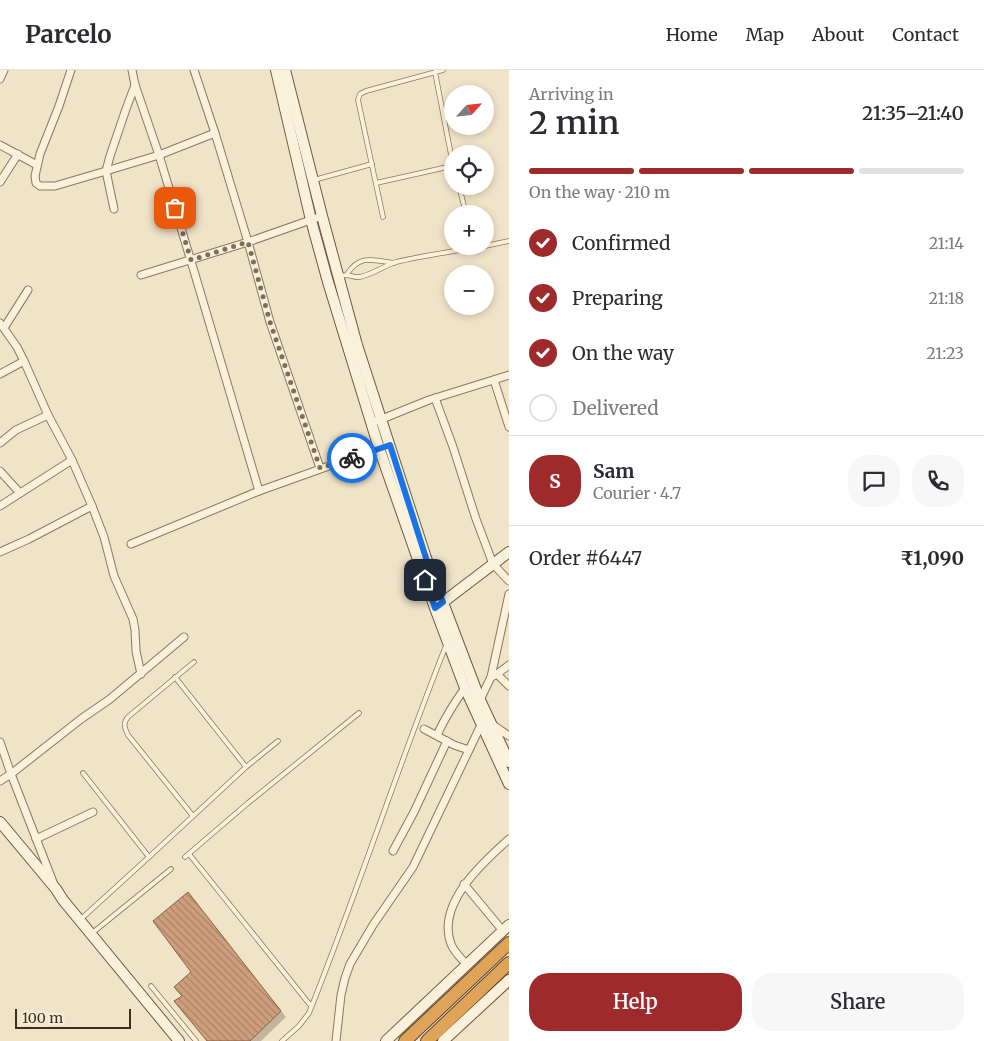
<!DOCTYPE html>
<meta charset="utf-8">
<style>
:root{--surface:#fff;--page:#f7f7f7;--text:#2b2b33;--muted:#7c7c81;--line:#e1e1e2;--accent:#9e2a2b}
body{margin:0;font-family:Merriweather,serif;background:var(--page);color:var(--text);height:100vh;display:flex;flex-direction:column;font-size:19px;white-space:nowrap}
*{box-sizing:border-box;margin:0}
p{font-size:16px;color:var(--muted)}
.icon{flex:none;width:28px;height:28px;fill:none;stroke:currentColor;stroke-width:2;stroke-linecap:round;stroke-linejoin:round}
.map{position:relative;flex:1;overflow:hidden}
.sheet{display:flex;flex-direction:column;background:var(--surface);width:475px}
.sheet>*{flex:none}
.needle{width:32px;rotate:63deg}
.fabs{position:absolute;left:444px;top:15px;display:grid;gap:10px}
.fabs a{display:grid;place-items:center;width:50px;height:50px;border-radius:50%;background:var(--surface);box-shadow:0 2px 8px #0003;font-size:25px}
.scale{position:absolute;left:15px;bottom:12px;width:116px;box-sizing:border-box;padding-left:5px;border:2px solid #3d2e20;border-top:0;font-size:14px;line-height:18px;white-space:nowrap;color:#3d2e20;-webkit-text-stroke:4px #f7eed8;paint-order:stroke}
.pin{position:absolute;display:grid;place-items:center;width:42px;height:42px;color:#fff;margin:-21px;border-radius:10px;box-shadow:0 2px 8px #0006}
.courier{position:absolute;display:grid;place-items:center;width:50px;height:50px;margin:-25px;border:4px solid #1a73e8;border-radius:50%;background:#fff;color:#222;box-shadow:0 1px 6px #0007}
.summary em{font-style:normal;font-weight:600}
.summary div{display:flex;flex-direction:column-reverse}
.summary{display:flex;align-items:center;justify-content:space-between;height:85px;padding:0 20px}
h1{font-size:32px;font-weight:600;line-height:38px}
.bar{display:grid;grid-template-columns:repeat(4,1fr);gap:8px 5px;align-content:center;height:60px;padding:0 20px}
.bar i{height:6px;border-radius:4px;background:var(--line)}
.bar .active{background:var(--accent)}
.bar p{grid-column:span 4}
.line{display:flex;align-items:center;gap:12px;padding:0 20px;border-top:1px solid var(--line)}
.line div{flex:1}
.round{display:grid;place-items:center;flex:none;width:52px;height:52px;border-radius:20px;background:var(--page)}
ol{padding:0 20px;list-style:none}
li{display:flex;align-items:center;gap:15px;height:55px}
li p{margin-inline-start:auto}
li .icon{padding:5px;border-radius:50%;background:var(--accent);color:#fff;stroke-width:4}
li:last-child{color:var(--muted)}
li i{width:28px;height:28px;border:2px solid var(--line);border-radius:50%}
.action{display:flex;gap:10px;margin-top:auto;padding:10px 20px}
.action a{flex:1;height:58px;border-radius:20px;background:var(--accent);color:#fff;font-size:20px;font-weight:600;line-height:58px;text-align:center}
.action a+a{background:var(--page);color:var(--text)}
header{display:flex;align-items:center;gap:30px;box-sizing:border-box;height:70px;padding:0 25px;background:var(--surface);border-bottom:1px solid var(--line)}
header strong{font-size:24px}
nav{display:flex;gap:28px;margin-inline-start:auto;font-size:18px}
main{display:flex;flex:1;min-height:0}
.map>svg:first-child{display:block}
</style>
<header>
<strong>Parcelo</strong>
<nav><a>Home</a><a>Map</a><a>About</a><a>Contact</a></nav>
</header>
<main>
<div class="map">
<svg width="509" height="971" viewBox="0 0 509 971">
<defs>
<pattern id="building-back-hatch" width="6" height="6" patternUnits="userSpaceOnUse" patternTransform="scale(1.25)"><rect width="6" height="6" fill="#cf9f7d"/><path d="M-1 5l2 2M0 0l6 6M5-1l2 2" fill="none" stroke="#a98266"/></pattern>
</defs>
<rect width="100%" height="100%" fill="#f0e4c8"/>
<!-- shadow -->
<path fill="#0003" d="M193,829L286,947L261,971H208L184,926L193,902Z"/>
<!-- building -->
<path fill="url(#building-back-hatch)" stroke="#8d5f41" d="M188,822L281,941L250,971H207L174,931L182,926L174,917L191,902L153,851Z"/>
<g fill="none" stroke-linecap="round" stroke-linejoin="round">
<!-- lane casing -->
<g stroke="#8d765c" stroke-width="5.5">
<g id="lane">
<path d="M435,2L452,90"/>
<path d="M314,110L372,94"/>
<path d="M376,113L452,96"/>
<path d="M459,116L466,144"/>
<path d="M383,147L358,30L360,24L366,21L443,0"/>
<path d="M485,176L509,171"/>
<path d="M347,204C360,184 373,190 394,193"/>
<path d="M341,206C350,203 352,208 360,207C373,204 384,196 396,192C424,185 453,182 482,176"/>
<path d="M175,607L246,697"/>
<path d="M83,703L149,787"/>
<path d="M193,746L128,665C124,657 123,653 128,647L194,592"/>
<path d="M189,784L311,936"/>
<path d="M185,787L248,733L359,643"/>
<path d="M81,849L149,787L246,697L278,671"/>
<path d="M91,864L171,799"/>
<path d="M151,916L196,971"/>
<path d="M282,971L299,956L309,943C358,821 398,696 447,573"/>
</g>
</g>
<!-- street casing -->
<g stroke="#8d765c" stroke-width="9">
<g id="street">
<path d="M71,0L59,36L40,84L35,106L36,113L40,116H55L106,101L159,85L215,63"/>
<path d="M132,0L135,15L159,85L194,201L259,421"/>
<path d="M194,0L215,63L248,172L270,252L320,398"/>
<path d="M0,9L4,0"/>
<path d="M0,75L37,95"/>
<path d="M0,112L18,84"/>
<path d="M114,139L106,101L110,86L126,39L135,15"/>
<path d="M141,205L248,172L322,146"/>
<path d="M0,253L17,277L24,291L48,345L72,390L92,436L104,467L114,506L133,549L135,560L136,581L141,604"/>
<path d="M4,258L28,220"/>
<path d="M0,304L24,291"/>
<path d="M494,310L509,357"/>
<path d="M435,328L453,377L476,449L493,494L509,511"/>
<path d="M377,351L429,330L509,305"/>
<path d="M0,373L16,360L48,345"/>
<path d="M0,401L20,423"/>
<path d="M0,436L72,390"/>
<path d="M131,474L259,421L382,377"/>
<path d="M0,482L29,469L92,436"/>
<path d="M497,604L509,616"/>
<path d="M491,607L497,604L509,595"/>
<path d="M480,630L491,607L509,524"/>
<path d="M493,655L509,666"/>
<path d="M424,659L454,675L469,680"/>
<path d="M437,665C445,648 454,633 465,618"/>
<path d="M0,672L11,704L53,812"/>
<path d="M0,711L11,704L81,649L110,629L184,567"/>
<path d="M36,769L93,742"/>
<path d="M393,781L414,742L447,671"/>
<path d="M464,814L503,861"/>
<path d="M467,895C461,888 454,882 451,874C436,834 483,792 509,769"/>
<path d="M336,971L341,925L345,908L350,894L373,855L413,797L481,655"/>
</g>
</g>
<!-- secondary casing -->
<g stroke="#6f573f" stroke-width="12">
<g id="secondary">
<path d="M276,0L311,150L328,212L379,378L435,538L465,618L509,714"/>
<path d="M285,0L322,146L357,275L426,488L480,630L509,692"/>
<path d="M438,536L509,482"/>
<path d="M0,752L56,819L63,830L179,971"/>
<path d="M386,971L509,855"/>
<path d="M443,971L509,910"/>
</g>
</g>
<!-- highway casing -->
<g stroke="#5b4430" stroke-width="14">
<g id="highway">
<path d="M405,971L509,873"/>
<path d="M427,971L509,893"/>
</g>
</g>
<!-- lane -->
<use href="#lane" stroke="#faf1dc" stroke-width="4"/>
<!-- street -->
<use href="#street" stroke="#faf1dc" stroke-width="7"/>
<!-- secondary -->
<use href="#secondary" stroke="#faf1dc" stroke-width="10"/>
<!-- highway -->
<use href="#highway" stroke="#e0a458" stroke-width="12"/>
</g>
<g fill="none" stroke-linecap="round" stroke-linejoin="round">
<!-- done -->
<path stroke="#7c6e5b" stroke-width="5" stroke-dasharray="0 9" d="M175,138L191,190L248,172L270,252L320,398L352,388"/>
<!-- route -->
<path stroke="#1a73e8" stroke-width="6" d="M352,388L390,375L426,488L443,532L435,538L425,510"/>
</g>
</svg>
<div class="fabs">
<a><svg class="needle" viewBox="-14 -14 28 28"><path d="M0-13l5 13h-10z" fill="#e53935"/><path d="M0 13l5-13h-10z" fill="#7c7c81"/></svg></a>
<a><svg class="icon" aria-label="locate" viewBox="0 0 24 24"><circle cx="12" cy="12" r="6"/><path d="M12 2v4M12 18v4M2 12h4M18 12h4"/></svg></a>
<a>+</a>
<a>−</a>
</div>
<div class="scale">100 m</div>
<div class="pin" style="left:175px;top:138px;background:#ea580c"><svg class="icon" aria-label="bag" viewBox="0 0 24 24"><path d="M5 8h14l-1 12H6zM9 8a3 3 0 0 1 6 0"/></svg></div>
<div class="pin" style="left:425px;top:510px;background:#1f2937"><svg class="icon" aria-label="home" viewBox="0 0 24 24"><path d="M3 11l9-7 9 7M6 9v11h12V9"/></svg></div>
<div class="courier" style="left:352px;top:388px"><svg class="icon" aria-label="bike" viewBox="0 0 24 24"><circle cx="6" cy="16" r="4"/><circle cx="18" cy="16" r="4"/><path d="M6 16l4-8h5l3 8M10 8l3 8H6M13 5h3"/></svg></div>
</div>
<section class="sheet">
<div class="summary"><div><h1>2 min</h1><p>Arriving in</p></div><em>21:35–21:40</em></div>
<div class="bar"><i class="active"></i><i class="active"></i><i class="active"></i><i></i><p>On the way · 210 m</p></div>
<ol>
<li><svg class="icon" aria-label="check" viewBox="0 0 24 24"><path d="M5 12l5 5 9-10"/></svg>Confirmed<p>21:14</p></li>
<li><svg class="icon" aria-label="check" viewBox="0 0 24 24"><path d="M5 12l5 5 9-10"/></svg>Preparing<p>21:18</p></li>
<li><svg class="icon" aria-label="check" viewBox="0 0 24 24"><path d="M5 12l5 5 9-10"/></svg>On the way<p>21:23</p></li>
<li><i></i>Delivered</li>
</ol>
<div class="line" style="height:90px"><b class="round" style="background:var(--accent);color:#fff">S</b><div><b>Sam</b><p>Courier · 4.7</p></div><a class="round"><svg class="icon" aria-label="chat" viewBox="0 0 24 24"><path d="M4 5h16v11H9l-5 4z"/></svg></a><a class="round"><svg class="icon" aria-label="phone" viewBox="0 0 24 24"><path d="M5 4h4l2 5-3 2q2 4 5 5l2-3 5 2v4C11 20 4 13 5 4z"/></svg></a></div>
<div class="line" style="height:65px"><div>Order #6447</div><b>₹1,090</b></div>
<div class="action"><a>Help</a><a>Share</a></div>
</section>
</main>
